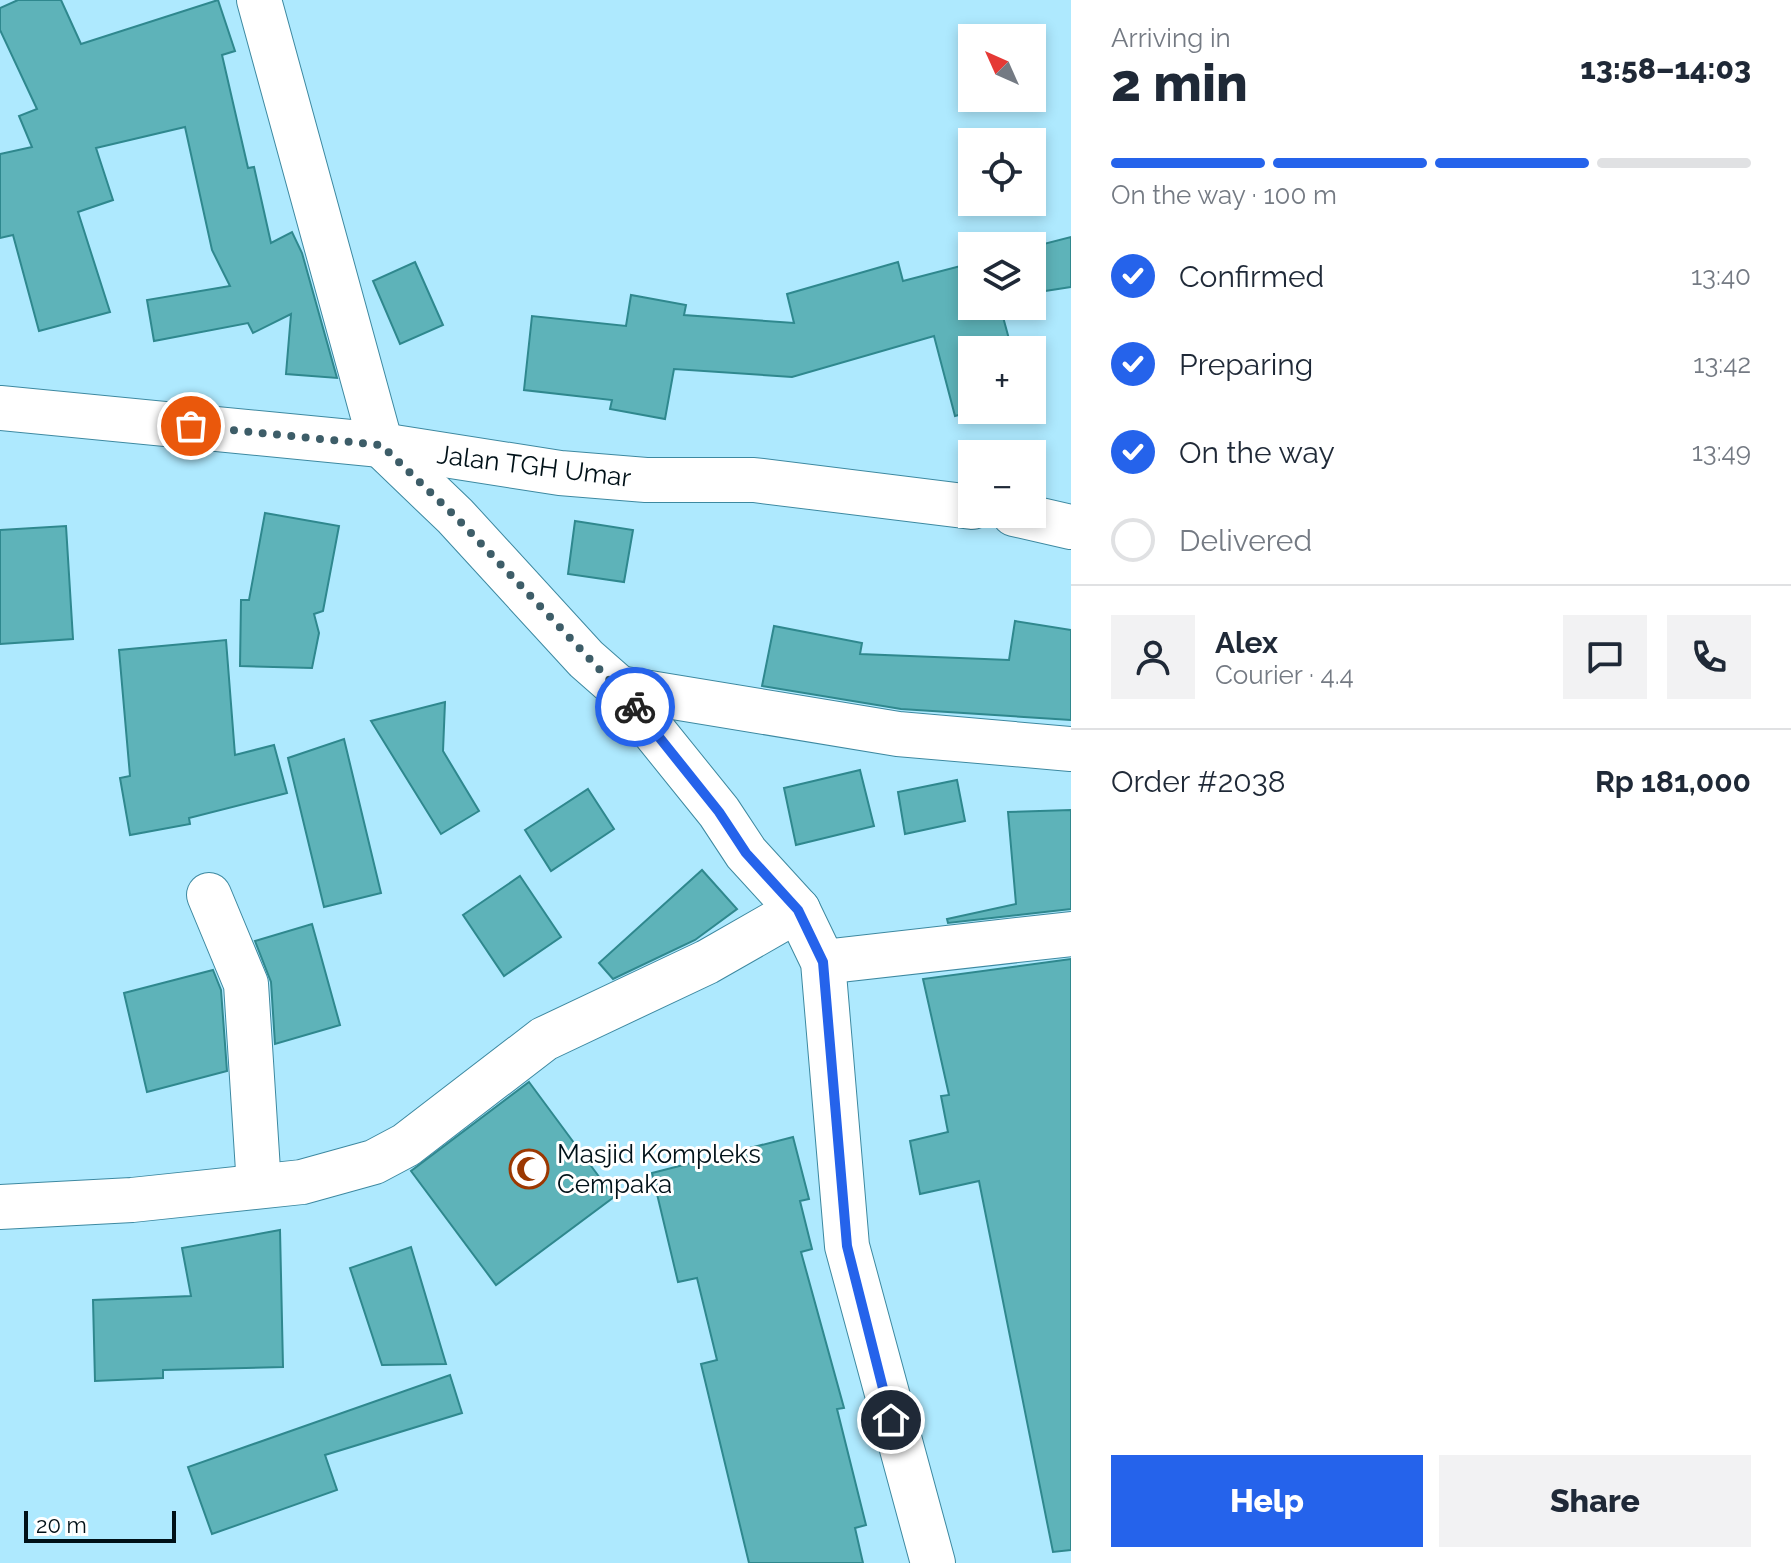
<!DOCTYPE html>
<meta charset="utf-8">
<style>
:root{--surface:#fff;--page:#f2f2f3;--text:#1f2937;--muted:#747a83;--line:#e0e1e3;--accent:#2563eb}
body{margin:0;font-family:Raleway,sans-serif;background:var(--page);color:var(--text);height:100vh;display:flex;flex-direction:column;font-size:30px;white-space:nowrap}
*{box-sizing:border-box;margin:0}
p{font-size:26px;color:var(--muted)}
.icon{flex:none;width:44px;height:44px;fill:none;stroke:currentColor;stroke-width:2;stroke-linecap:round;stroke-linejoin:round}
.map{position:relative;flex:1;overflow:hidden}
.sheet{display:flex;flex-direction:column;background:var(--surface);width:720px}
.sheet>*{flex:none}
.needle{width:52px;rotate:315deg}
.controls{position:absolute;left:958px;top:24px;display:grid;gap:16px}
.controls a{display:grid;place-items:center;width:88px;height:88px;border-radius:0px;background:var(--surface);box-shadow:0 4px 12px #0003;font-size:40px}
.scale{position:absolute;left:24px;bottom:20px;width:152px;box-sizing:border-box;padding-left:8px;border:4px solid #001118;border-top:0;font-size:22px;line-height:28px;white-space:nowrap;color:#001118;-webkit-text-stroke:6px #fff;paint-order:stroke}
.pin{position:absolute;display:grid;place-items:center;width:68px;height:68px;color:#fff;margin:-34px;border:4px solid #fff;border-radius:50%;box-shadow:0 2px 8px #0007}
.courier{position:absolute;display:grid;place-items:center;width:80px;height:80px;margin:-40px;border:6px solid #2563eb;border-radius:50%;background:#fff;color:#222;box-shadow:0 2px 10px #0007}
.head em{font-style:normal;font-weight:800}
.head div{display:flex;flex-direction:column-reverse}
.head{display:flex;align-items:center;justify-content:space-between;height:136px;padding:0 40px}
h1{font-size:52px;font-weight:800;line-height:60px}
.bar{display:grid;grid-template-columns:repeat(4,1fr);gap:12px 8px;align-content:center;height:96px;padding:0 40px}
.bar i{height:10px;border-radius:6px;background:var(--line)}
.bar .active{background:var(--accent)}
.bar p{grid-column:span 4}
.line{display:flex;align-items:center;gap:20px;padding:0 40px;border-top:2px solid var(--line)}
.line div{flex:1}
.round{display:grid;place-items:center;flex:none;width:84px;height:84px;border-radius:0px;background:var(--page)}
ol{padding:0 40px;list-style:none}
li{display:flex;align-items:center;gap:24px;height:88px}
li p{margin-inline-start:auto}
li .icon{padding:8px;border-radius:50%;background:var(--accent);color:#fff;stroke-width:4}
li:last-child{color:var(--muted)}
li i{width:44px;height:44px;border:4px solid var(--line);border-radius:50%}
.action{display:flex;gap:16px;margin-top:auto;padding:16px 40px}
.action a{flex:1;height:92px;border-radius:0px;background:var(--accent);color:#fff;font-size:32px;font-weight:800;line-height:92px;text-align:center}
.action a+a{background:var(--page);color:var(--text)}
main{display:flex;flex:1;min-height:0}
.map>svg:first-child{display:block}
</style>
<main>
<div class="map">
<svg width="1071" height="1563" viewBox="0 0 1071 1563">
<rect width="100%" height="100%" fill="#aee9fe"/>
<!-- building -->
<g fill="#5eb3b9" stroke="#2f888e" stroke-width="2">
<path d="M18,0H61L81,44L218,0L235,51L222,55L248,168L254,167L271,243L292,232L302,253L337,378L286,374L291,314L253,333L248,323L154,341L147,300L230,286L212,250L185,127L96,148L113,200L78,212L110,312L39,331L13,235L0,238V154L32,147L19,116L37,109L0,30V8Z"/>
<path d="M1071,237V287L1032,293V247Z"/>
<path d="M415,262L443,325L400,344L373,281Z"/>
<path d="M898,262L903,281L972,263V306H1000L1012,350H972V410H977L955,416L934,336L792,377L674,369L665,419L610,409L612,400L524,390L532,316L626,326L631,295L686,305L684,315L794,323L787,294Z"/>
<path d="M265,513L339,526L323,611L314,614L319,633L312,668L240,666L241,600H249Z"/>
<path d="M575,521L633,530L624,582L568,574Z"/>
<path d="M66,526L73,639L0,644V530Z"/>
<path d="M1015,621L1071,630V720L901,709L762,686L774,626L862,643L860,654L1009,660Z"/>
<path d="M226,640L235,755L274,745L287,793L189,818L190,824L130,835L120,778L130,776L119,650Z"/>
<path d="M445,702L443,751L479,811L441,834L371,721Z"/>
<path d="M344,739L381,893L324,907L288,758Z"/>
<path d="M860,770L874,826L796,845L784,788Z"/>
<path d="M957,780L965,821L905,834L898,792Z"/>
<path d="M588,789L614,829L551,871L525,830Z"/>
<path d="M1071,810V909L948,923L947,919L1016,904L1008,812Z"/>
<path d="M702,870L737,909L695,940L613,979L599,963Z"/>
<path d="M520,876L561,937L504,976L463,915Z"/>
<path d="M312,924L340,1025L275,1044L271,982L255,941Z"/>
<path d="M1071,959V1550L1053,1552L979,1181L920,1194L910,1141L948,1132L941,1096L949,1095L923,979Z"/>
<path d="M213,970L221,990L227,1071L147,1092L124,993Z"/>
<path d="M529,1082L614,1197L496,1285L411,1171Z"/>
<path d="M793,1137L809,1199L800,1201L812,1249L801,1252L844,1408L837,1409L866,1525L855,1528L863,1563H749L701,1364L717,1360L697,1278L678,1282L652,1173Z"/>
<path d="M280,1230L283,1367L163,1370V1378L95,1381L93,1300L191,1296L182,1248Z"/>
<path d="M411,1247L446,1364L382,1365L350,1268Z"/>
<path d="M450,1375L462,1413L325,1455L337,1490L212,1534L188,1467Z"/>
</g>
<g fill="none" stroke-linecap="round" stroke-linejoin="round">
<!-- minor casing -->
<g stroke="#3d89a1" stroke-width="46">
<g id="minor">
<path d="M259,0L381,445"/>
<path d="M619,688L898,734L1071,749"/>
<path d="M209,895L246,984L259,1186"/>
<path d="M823,962L1071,934"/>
<path d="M0,1207L132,1200L302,1182L374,1162L406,1145L544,1039L707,962L798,910"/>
</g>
</g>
<!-- tertiary casing -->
<g stroke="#3d89a1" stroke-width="46">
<path id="tertiary" d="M381,445L455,516L586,659L619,688L719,812L746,853L798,910L823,962L847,1246L933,1563"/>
</g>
<!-- primary casing -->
<g stroke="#3d89a1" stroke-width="46">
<g id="primary">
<path d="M0,408L381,445L560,473L646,480H754L972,507"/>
<path d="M1014,514L1071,527"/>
</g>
</g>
<!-- minor -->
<use href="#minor" stroke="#fff" stroke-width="44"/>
<!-- tertiary -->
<use href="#tertiary" stroke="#fff" stroke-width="44"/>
<!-- primary -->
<use href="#primary" stroke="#fff" stroke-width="44"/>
</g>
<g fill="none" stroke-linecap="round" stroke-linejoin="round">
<!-- done -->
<path stroke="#3d5d68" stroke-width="8" stroke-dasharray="0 14.4" d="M191,426L381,445L455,516L635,707"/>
<!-- route -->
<path stroke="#2563eb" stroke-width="10" d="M635,707L719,812L746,853L798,910L823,962L847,1246L891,1420"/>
</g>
<!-- icons -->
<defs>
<g id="mosque-ring" transform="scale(2)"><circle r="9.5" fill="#fff" stroke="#9c3802" stroke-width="1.5"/><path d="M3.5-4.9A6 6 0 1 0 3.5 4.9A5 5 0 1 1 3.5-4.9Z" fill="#9c3802"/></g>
</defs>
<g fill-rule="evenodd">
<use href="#mosque-ring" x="529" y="1169"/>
</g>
<g text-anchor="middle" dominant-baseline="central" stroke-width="6" stroke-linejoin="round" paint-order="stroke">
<!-- street labels -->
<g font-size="26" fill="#001118" stroke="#fff">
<text transform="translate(534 466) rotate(7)">Jalan TGH Umar</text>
</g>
<!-- poi labels -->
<g font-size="26" fill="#001118" stroke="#fff" text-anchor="start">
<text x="557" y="1154">Masjid Kompleks<tspan x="557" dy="30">Cempaka</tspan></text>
</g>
</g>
</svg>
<div class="controls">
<a><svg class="needle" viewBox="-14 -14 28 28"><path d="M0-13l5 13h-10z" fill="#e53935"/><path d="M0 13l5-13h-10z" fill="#747a83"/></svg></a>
<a><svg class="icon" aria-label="locate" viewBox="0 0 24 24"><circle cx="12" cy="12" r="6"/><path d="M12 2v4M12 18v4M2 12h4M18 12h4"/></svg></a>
<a><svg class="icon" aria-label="layers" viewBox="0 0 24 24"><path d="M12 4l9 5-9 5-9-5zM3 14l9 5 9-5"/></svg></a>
<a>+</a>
<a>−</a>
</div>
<div class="scale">20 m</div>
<div class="pin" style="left:191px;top:426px;background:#ea580c"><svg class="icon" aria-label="bag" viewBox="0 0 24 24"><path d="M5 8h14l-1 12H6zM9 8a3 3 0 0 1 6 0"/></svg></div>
<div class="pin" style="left:891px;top:1420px;background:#1f2937"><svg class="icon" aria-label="home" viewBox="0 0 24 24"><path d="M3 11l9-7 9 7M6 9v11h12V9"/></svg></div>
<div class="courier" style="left:635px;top:707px"><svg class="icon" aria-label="bike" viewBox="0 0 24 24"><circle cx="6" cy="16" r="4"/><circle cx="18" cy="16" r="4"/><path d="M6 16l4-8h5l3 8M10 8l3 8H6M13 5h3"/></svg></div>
</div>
<section class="sheet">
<div class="head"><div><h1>2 min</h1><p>Arriving in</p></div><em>13:58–14:03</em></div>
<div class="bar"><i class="active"></i><i class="active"></i><i class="active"></i><i></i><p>On the way · 100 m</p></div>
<ol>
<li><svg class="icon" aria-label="check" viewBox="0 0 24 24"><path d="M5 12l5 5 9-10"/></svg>Confirmed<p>13:40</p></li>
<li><svg class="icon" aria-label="check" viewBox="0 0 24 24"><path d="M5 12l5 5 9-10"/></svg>Preparing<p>13:42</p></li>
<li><svg class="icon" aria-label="check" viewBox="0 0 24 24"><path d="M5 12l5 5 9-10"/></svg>On the way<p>13:49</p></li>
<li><i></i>Delivered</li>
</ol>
<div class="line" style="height:144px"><a class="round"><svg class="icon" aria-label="person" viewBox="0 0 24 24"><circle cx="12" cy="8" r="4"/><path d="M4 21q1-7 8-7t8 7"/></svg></a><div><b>Alex</b><p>Courier · 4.4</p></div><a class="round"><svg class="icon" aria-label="chat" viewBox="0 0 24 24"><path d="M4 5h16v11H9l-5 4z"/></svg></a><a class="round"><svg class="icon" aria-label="phone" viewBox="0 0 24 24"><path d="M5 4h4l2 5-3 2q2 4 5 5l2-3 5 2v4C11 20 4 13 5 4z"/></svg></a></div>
<div class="line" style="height:104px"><div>Order #2038</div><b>Rp 181,000</b></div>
<div class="action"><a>Help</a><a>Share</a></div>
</section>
</main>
